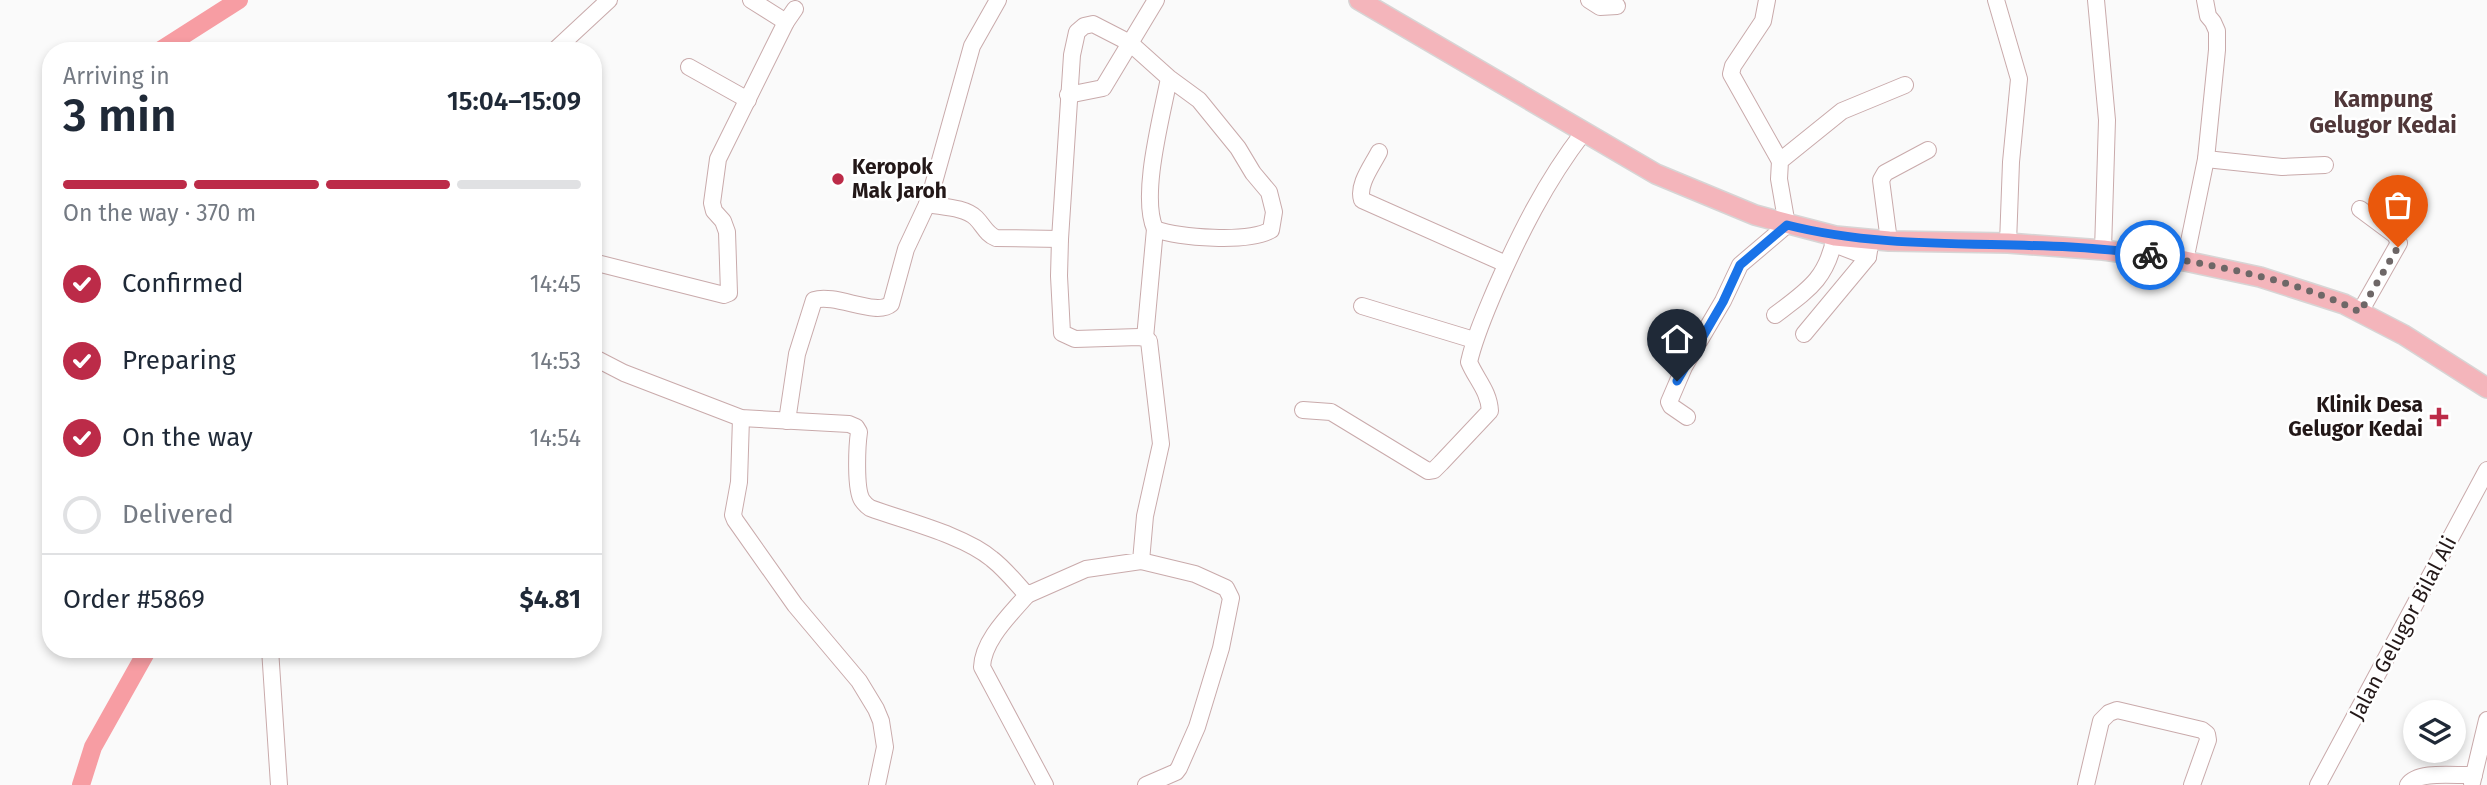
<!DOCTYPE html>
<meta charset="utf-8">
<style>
:root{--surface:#fff;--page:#f6f6f7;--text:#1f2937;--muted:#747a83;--line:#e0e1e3;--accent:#bc2b48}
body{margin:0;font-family:"Fira Sans",sans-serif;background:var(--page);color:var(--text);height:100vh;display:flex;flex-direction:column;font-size:26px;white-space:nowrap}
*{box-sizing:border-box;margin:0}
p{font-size:23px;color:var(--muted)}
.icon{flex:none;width:38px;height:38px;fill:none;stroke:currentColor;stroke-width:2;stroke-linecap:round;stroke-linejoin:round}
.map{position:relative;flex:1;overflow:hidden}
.drawer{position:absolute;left:42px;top:42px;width:560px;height:616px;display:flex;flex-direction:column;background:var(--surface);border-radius:28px;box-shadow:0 4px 10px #0003}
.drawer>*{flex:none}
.tools{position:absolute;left:2403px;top:700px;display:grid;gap:14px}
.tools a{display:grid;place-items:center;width:63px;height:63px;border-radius:50%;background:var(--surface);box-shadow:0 4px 10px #0003;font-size:35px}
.pin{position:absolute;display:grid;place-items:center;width:60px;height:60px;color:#fff;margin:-72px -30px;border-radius:50% 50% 50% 0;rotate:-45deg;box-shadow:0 0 7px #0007}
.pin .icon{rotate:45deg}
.courier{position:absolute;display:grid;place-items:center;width:70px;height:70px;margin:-35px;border:5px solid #1a73e8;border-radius:50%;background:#fff;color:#222;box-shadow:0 2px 9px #0007}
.head em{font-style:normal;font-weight:600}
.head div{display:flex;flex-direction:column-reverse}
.head{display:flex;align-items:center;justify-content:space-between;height:119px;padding:0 21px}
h1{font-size:46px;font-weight:600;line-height:52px}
.bar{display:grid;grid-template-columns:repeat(4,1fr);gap:10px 7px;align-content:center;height:84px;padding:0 21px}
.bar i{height:9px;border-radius:5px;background:var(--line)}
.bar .active{background:var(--accent)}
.bar p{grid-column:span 4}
.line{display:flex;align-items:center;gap:18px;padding:0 21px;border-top:2px solid var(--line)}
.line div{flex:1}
ol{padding:0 21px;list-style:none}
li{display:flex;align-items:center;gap:21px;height:77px}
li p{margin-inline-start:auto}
li .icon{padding:7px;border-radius:50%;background:var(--accent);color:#fff;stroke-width:4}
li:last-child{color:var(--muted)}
li i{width:38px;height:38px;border:4px solid var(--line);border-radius:50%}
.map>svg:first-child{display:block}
</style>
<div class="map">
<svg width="2487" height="785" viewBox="0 0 2487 785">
<rect width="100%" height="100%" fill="#fafafa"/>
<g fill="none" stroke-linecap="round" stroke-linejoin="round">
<!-- river -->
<g stroke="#f79da3" stroke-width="18">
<path d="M159,51L239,0"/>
<path d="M81,785L93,747L148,649"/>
</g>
<!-- minor casing -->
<g stroke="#c9aaab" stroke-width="18">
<g id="minor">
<path d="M751,0L786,22"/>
<path d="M1589,0L1600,7L1617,6"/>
<path d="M1767,0L1763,21L1733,66L1731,74L1780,161"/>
<path d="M1996,0L2019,79L2011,162L2008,243"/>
<path d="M2096,0L2107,120L2103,250"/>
<path d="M554,51L609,0"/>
<path d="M689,67L748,100"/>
<path d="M1068,95L1103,88L1156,0"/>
<path d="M1379,152C1372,166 1357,185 1362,200L1506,264"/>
<path d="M2206,159L2282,167L2325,165"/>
<path d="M927,204C942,207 965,207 976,218C984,226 986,234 996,238L1060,239"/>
<path d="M2360,209L2395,235L2399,243L2360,312"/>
<path d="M1889,241L1881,180L1885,173L1928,150"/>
<path d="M1834,244L1868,257"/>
<path d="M2185,261L2206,159L2217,50V31L2213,22L2208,16L2205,0"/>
<path d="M593,262L724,295L729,293L727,232L723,221L714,211L712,203L718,159L786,22L795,9"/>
<path d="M1362,306L1474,340"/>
<path d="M1775,315C1808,290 1827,279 1835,236"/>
<path d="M1804,334L1868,257L1871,239"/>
<path d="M1145,338L1155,229"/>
<path d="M593,357L624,373L741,418L849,424L856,427L859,432C857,446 855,489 862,500C864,503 867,506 870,508C905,521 964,535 992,559C1005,569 1016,583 1027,595L1086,569L1141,561L1145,516L1161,444L1149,341L1145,338L1139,337L1075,339L1062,333L1059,276L1060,239L1072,55L1077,32L1084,26L1093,24L1130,43L1169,78L1199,100L1238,148L1253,173L1269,192L1274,212L1271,230C1248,243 1180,238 1155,229C1140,195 1162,116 1169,78"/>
<path d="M1303,410L1331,412L1428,471L1434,470L1441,463L1490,411C1489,391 1476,379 1469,362C1475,336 1485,314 1495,290C1519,235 1546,181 1583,133"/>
<path d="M1687,417L1671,406L1669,402L1684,367L1723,301L1740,265L1787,225L1779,179L1780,161L1842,111L1905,85"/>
<path d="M741,418L739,482L733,515L735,520L795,605L859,681L876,709L881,721L885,747L877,785"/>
<path d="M787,421L797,354L814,300C836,293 876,317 891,304L906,249L929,200L972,46L998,0"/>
<path d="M1141,561L1195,574L1226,588L1231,598L1221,648L1197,727L1179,768L1176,772L1146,785"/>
<path d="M1027,595C1010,615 983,640 982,667L1045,785"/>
<path d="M270,649L279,785"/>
<path d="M2472,783L2487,720"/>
<path d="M2086,785L2101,721L2109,713L2117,710L2202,730L2207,734L2208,740L2192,785"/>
<path d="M2318,785L2487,470"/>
<path d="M2408,785C2418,770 2456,776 2474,775"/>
</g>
</g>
<!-- major casing -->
<g stroke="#d7d5d5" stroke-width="22">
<path id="major" d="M1359,0L1656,174L1755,215L1835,236L1889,241L2008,243L2103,250L2185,261L2260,277L2344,304L2404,335L2487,388"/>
</g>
<!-- minor -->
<use href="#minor" stroke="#fff" stroke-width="16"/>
<!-- major -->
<use href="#major" stroke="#f4b5bb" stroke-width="19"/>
</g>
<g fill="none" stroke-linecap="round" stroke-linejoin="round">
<!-- done -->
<path stroke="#6e6767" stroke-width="7" stroke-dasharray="0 12.6" d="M2150,255C2220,266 2296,280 2360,312L2398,247"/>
<!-- route -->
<path stroke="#1a73e8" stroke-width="9" d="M1677,381L1723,302L1740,265L1787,225C1905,255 2030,236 2150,255"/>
</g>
<!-- markers -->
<g fill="#bc2b48" stroke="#fff" stroke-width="2.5">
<circle cx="838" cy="179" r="7"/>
<path d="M2435.5 406.5h7v7h7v7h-7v7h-7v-7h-7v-7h7z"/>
</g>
<g text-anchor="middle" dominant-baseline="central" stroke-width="5" stroke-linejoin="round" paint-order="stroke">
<!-- poi labels -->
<g font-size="21" font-weight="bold" fill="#231818" stroke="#fff" text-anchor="start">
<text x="852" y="167">Keropok<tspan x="852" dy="24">Mak Jaroh</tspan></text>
<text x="2423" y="405" text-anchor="end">Klinik Desa<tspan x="2423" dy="24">Gelugor Kedai</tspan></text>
</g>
<!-- street labels -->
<g font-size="21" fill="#231818" stroke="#fff">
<text transform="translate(2403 628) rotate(-62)">Jalan Gelugor Bilal Ali</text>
</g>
<!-- neighbourhood labels -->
<g font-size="23" font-weight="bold" fill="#503739" stroke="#fff">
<text x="2383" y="99">Kampung<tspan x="2383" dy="26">Gelugor Kedai</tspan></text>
</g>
</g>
</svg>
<div class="tools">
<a><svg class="icon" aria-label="layers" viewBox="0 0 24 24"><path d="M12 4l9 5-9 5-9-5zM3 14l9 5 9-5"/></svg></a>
</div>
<div class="pin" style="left:2398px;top:247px;background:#ea580c"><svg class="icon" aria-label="bag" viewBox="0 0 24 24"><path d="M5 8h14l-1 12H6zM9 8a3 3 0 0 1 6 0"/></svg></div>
<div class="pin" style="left:1677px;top:381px;background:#1f2937"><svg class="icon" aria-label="home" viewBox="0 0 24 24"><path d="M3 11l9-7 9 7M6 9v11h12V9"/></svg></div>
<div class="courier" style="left:2150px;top:255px"><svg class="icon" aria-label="bike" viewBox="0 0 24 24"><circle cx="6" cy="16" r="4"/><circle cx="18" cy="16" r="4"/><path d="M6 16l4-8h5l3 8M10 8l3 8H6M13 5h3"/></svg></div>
<section class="drawer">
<div class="head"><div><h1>3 min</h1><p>Arriving in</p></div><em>15:04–15:09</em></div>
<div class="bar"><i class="active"></i><i class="active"></i><i class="active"></i><i></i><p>On the way · 370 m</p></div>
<ol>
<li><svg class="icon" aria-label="check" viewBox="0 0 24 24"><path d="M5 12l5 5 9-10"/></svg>Confirmed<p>14:45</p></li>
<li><svg class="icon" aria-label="check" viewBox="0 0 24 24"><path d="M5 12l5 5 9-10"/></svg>Preparing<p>14:53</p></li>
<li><svg class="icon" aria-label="check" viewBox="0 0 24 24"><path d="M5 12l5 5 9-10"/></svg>On the way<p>14:54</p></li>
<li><i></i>Delivered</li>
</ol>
<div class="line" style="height:91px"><div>Order #5869</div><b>$4.81</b></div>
</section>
</div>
